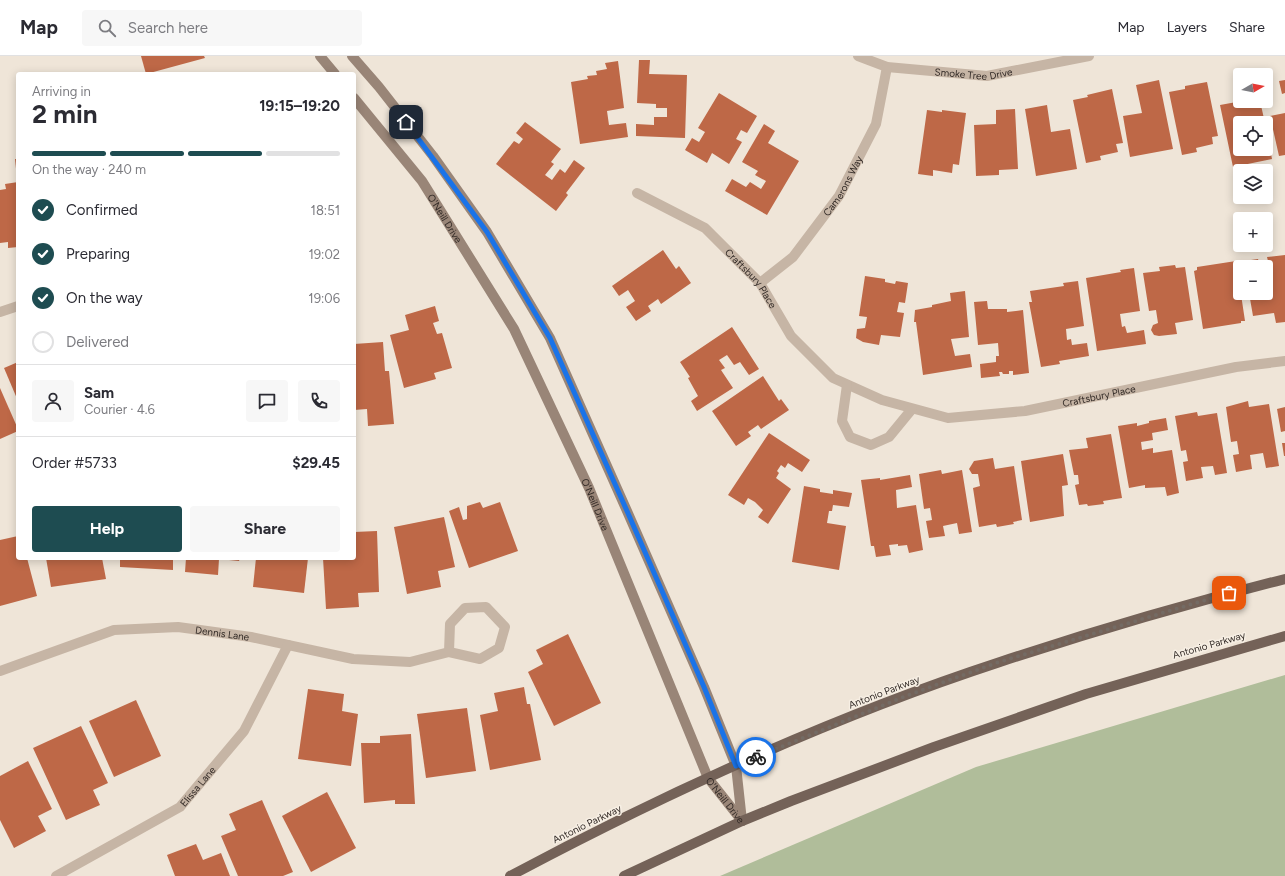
<!DOCTYPE html>
<meta charset="utf-8">
<style>
:root{--surface:#fff;--page:#f7f7f7;--text:#2b2b33;--muted:#7c7c81;--line:#e1e1e2;--accent:#1e4c51}
body{margin:0;font-family:Figtree,sans-serif;background:var(--page);color:var(--text);height:100vh;display:flex;flex-direction:column;font-size:15px;white-space:nowrap}
*{box-sizing:border-box;margin:0}
p{font-size:13px;color:var(--muted)}
.icon{flex:none;width:22px;height:22px;fill:none;stroke:currentColor;stroke-width:2;stroke-linecap:round;stroke-linejoin:round}
.map{position:relative;flex:1;overflow:hidden}
.panel{position:absolute;left:16px;top:16px;width:340px;height:488px;display:flex;flex-direction:column;background:var(--surface);border-radius:4px;box-shadow:0 2px 10px #0003}
.panel>*{flex:none}
.needle{width:26px;rotate:81deg}
.controls{position:absolute;left:1233px;top:12px;display:grid;gap:8px}
.controls a{display:grid;place-items:center;width:40px;height:40px;border-radius:4px;background:var(--surface);box-shadow:0 2px 10px #0003;font-size:20px}
.pin{position:absolute;display:grid;place-items:center;width:34px;height:34px;color:#fff;margin:-17px;border-radius:8px;box-shadow:0 2px 6px #0006}
.courier{position:absolute;display:grid;place-items:center;width:40px;height:40px;margin:-20px;border:3px solid #1a73e8;border-radius:50%;background:#fff;color:#222;box-shadow:0 1px 5px #0007}
.head em{font-style:normal;font-weight:700}
.head div{display:flex;flex-direction:column-reverse}
.head{display:flex;align-items:center;justify-content:space-between;height:68px;padding:0 16px}
h1{font-size:26px;font-weight:700;line-height:30px}
.bar{display:grid;grid-template-columns:repeat(4,1fr);gap:6px 4px;align-content:center;height:48px;padding:0 16px}
.bar i{height:5px;border-radius:3px;background:var(--line)}
.bar .active{background:var(--accent)}
.bar p{grid-column:span 4}
.line{display:flex;align-items:center;gap:10px;padding:0 16px;border-top:1px solid var(--line)}
.line div{flex:1}
.round{display:grid;place-items:center;flex:none;width:42px;height:42px;border-radius:4px;background:var(--page)}
ol{padding:0 16px;list-style:none}
li{display:flex;align-items:center;gap:12px;height:44px}
li p{margin-inline-start:auto}
li .icon{padding:4px;border-radius:50%;background:var(--accent);color:#fff;stroke-width:4}
li:last-child{color:var(--muted)}
li i{width:22px;height:22px;border:2px solid var(--line);border-radius:50%}
.primary-button{display:flex;gap:8px;margin-top:auto;padding:8px 16px}
.primary-button a{flex:1;height:46px;border-radius:4px;background:var(--accent);color:#fff;font-size:16px;font-weight:700;line-height:46px;text-align:center}
.primary-button a+a{background:var(--page);color:var(--text)}
header{display:flex;align-items:center;gap:24px;box-sizing:border-box;height:56px;padding:0 20px;background:var(--surface);border-bottom:1px solid var(--line)}
header strong{font-size:19px}
nav{display:flex;gap:22px;margin-inline-start:auto;font-size:14px}
.search{width:280px;height:36px;background:var(--page);display:flex;align-items:center;gap:10px;box-sizing:border-box;padding:0 14px;border-radius:4px;color:var(--muted);font-size:15px}
.map>svg:first-child{display:block}
</style>
<header>
<strong>Map</strong>
<div class="search"><svg class="icon" aria-label="search" viewBox="0 0 24 24"><circle cx="10" cy="10" r="6"/><path d="M15 15l6 6"/></svg>Search here</div>
<nav><a>Map</a><a>Layers</a><a>Share</a></nav>
</header>
<div class="map">
<svg width="1285" height="820" viewBox="0 0 1285 820">
<rect width="100%" height="100%" fill="#efe5d8"/>
<!-- green -->
<path fill="#b0bd9a" d="M1285,619V820H720L976,711Z"/>
<!-- building -->
<g fill="#be6847">
<path d="M141,0H204L205,2L146,18Z"/>
<path d="M639,4H650L649,18L687,19L685,82L636,80V68L654,69V61H667V52H656V48L637,47Z"/>
<path d="M618,5L624,52L607,55L609,69L626,67L628,81L580,88L571,26L588,23L587,20L597,19L596,15L607,13L605,7Z"/>
<path d="M1159,24L1173,93L1130,101L1123,60L1142,57L1136,29Z"/>
<path d="M1285,24V37L1282,38L1279,25Z"/>
<path d="M1207,26L1218,80L1212,81L1213,88L1196,92L1197,96L1182,99L1169,36L1185,33V30Z"/>
<path d="M1112,33L1123,87L1116,88L1118,96L1100,100L1101,104L1086,107L1073,44L1088,41L1087,39Z"/>
<path d="M719,37L757,60L747,77L741,74L736,83L742,86L729,108L712,97L707,107L685,94L692,82L699,86L705,76L698,72Z"/>
<path d="M1242,45H1260L1265,67H1240V93H1266L1267,77L1272,103L1233,111L1220,49Z"/>
<path d="M1047,49L1051,76L1070,73L1077,113L1036,120L1025,53Z"/>
<path d="M1015,53L1018,113L999,114V119L976,120L974,69L996,68V54Z"/>
<path d="M927,54L942,56V54L966,57L959,109L953,108L952,117L933,114V120L918,118Z"/>
<path d="M1285,57V99L1279,100L1270,60Z"/>
<path d="M525,66L561,93L551,106L554,108L545,119L552,124L560,113L565,117L574,104L585,112L566,137L568,139L556,155L496,108L514,85L519,88L523,83L516,77Z"/>
<path d="M764,68L775,75L768,87L799,105L767,159L725,135L732,123L746,131L750,126L761,133L766,125L755,119L758,115L742,106Z"/>
<path d="M15,103H18V122H17Z"/>
<path d="M18,126V191L8,192V186L0,187V134L6,133L5,128Z"/>
<path d="M663,194L676,213L679,210L691,227L661,248L658,243L648,250L651,255L636,265L626,251L635,245L628,234L619,240L612,230Z"/>
<path d="M1285,199V266L1276,267L1274,257L1253,260L1249,237H1266V211H1245L1244,205L1258,203L1259,206L1268,205L1267,201Z"/>
<path d="M1236,205L1245,265H1241V267L1203,273L1194,215L1197,214V211Z"/>
<path d="M1175,209L1176,212L1185,211L1193,264L1175,267L1177,278L1159,280L1154,279L1151,274L1153,269L1158,267L1156,254L1149,255L1143,217L1160,215L1159,211Z"/>
<path d="M1134,212L1140,255L1120,258L1122,271L1125,270L1127,277L1144,274L1146,288L1097,295L1086,222L1121,216L1120,214Z"/>
<path d="M865,220L885,223V226L895,228L896,225L908,227L905,247L899,246L897,256L904,257L900,281L881,279L879,289L863,286L856,282L857,273L865,272L867,261L859,260Z"/>
<path d="M1078,225L1084,270L1066,273L1067,284L1071,283L1072,289L1087,287L1089,300L1059,305L1060,308L1041,311L1029,246H1032L1030,235L1064,230L1063,227Z"/>
<path d="M965,235L969,281L951,283L955,300L970,298L972,311L923,319L916,266H914L915,254L932,251V249L951,245L950,237Z"/>
<path d="M987,245L988,253H1007V256L1023,254L1029,317L1013,319V315H1009V318H1003L1002,316H999L1000,320L981,322L980,308L996,306V300H999L998,287L978,289L974,246Z"/>
<path d="M435,250L439,265L433,267L437,278L442,277L452,312L434,317L436,323L404,332L390,279L409,274L405,259Z"/>
<path d="M732,271L759,313L749,319L740,306L734,309L727,299L719,304L725,312L721,314L733,332L697,355L691,345L698,340L688,322L690,321L680,306Z"/>
<path d="M383,286L385,315H389L394,368L368,370L367,353L354,354V288Z"/>
<path d="M18,306V345L4,312Z"/>
<path d="M763,320L779,345L781,343L789,354L761,373L758,369L748,376L751,380L736,390L712,355Z"/>
<path d="M0,332L18,373V375L0,383Z"/>
<path d="M1248,345L1249,351L1269,348L1279,410L1266,412L1263,397L1250,399L1252,413L1236,416L1233,399L1239,398L1237,385L1231,386L1226,351Z"/>
<path d="M1285,351V375L1281,376L1277,353Z"/>
<path d="M1197,356L1198,360L1217,357L1227,417L1215,419L1213,410L1201,411L1203,422L1186,425L1183,406L1188,405L1186,394L1181,395L1175,360Z"/>
<path d="M1166,362L1168,374L1152,377L1153,384L1141,386L1142,394L1153,392V397L1172,394L1179,437L1167,440L1165,431L1145,432V429L1129,432L1118,370L1137,367V370L1149,367V365Z"/>
<path d="M769,377L810,404L802,416L788,407L785,412L781,409L777,415L779,417L776,422L791,433L768,468L758,461L763,454L755,446L748,442L744,449L728,439Z"/>
<path d="M1111,378L1122,442L1103,445L1104,448L1088,450L1087,448L1079,449L1075,429L1079,428L1078,419H1074L1069,394L1088,392L1086,382Z"/>
<path d="M1282,387H1285V400H1284Z"/>
<path d="M1063,398L1068,429L1062,430L1064,460L1030,466L1021,405Z"/>
<path d="M993,402L995,413L1014,410L1022,464L1013,466L1014,468L997,471L996,468L979,471L973,432L980,430L978,418H972L969,413L974,405Z"/>
<path d="M941,414L942,418L962,414L972,476L959,478L957,467L943,470L945,480L929,482L926,465L932,464L930,452L924,453L919,418Z"/>
<path d="M910,419L912,431L896,434L897,452L916,449L923,494L909,497L907,489L898,490V488L889,489L891,499L876,501L874,490H871L861,424L880,422V424Z"/>
<path d="M804,430L820,433V436L833,438V434L852,437L849,451L833,449L832,455H829L827,467L846,470L839,514L792,506Z"/>
<path d="M480,446L483,452L500,446L518,495L469,512L449,455L459,451L463,464L467,463V450Z"/>
<path d="M444,461L455,511L438,515L441,531L407,538L394,471Z"/>
<path d="M377,475L379,536L358,537L359,551L326,553L323,502H354V476Z"/>
<path d="M18,480V502H27L37,540L0,550V484Z"/>
<path d="M46,502H102L106,523L51,531Z"/>
<path d="M120,502H173V514L120,511Z"/>
<path d="M186,502H240L239,505L219,503L218,519L185,516Z"/>
<path d="M256,502H308L304,537L253,531Z"/>
<path d="M568,578L601,647L554,670L528,616L543,608L536,594Z"/>
<path d="M524,631L527,648H530L541,704L490,714L480,659L498,655L494,637Z"/>
<path d="M308,633L344,638L342,655L358,658L351,710L298,703Z"/>
<path d="M136,644L161,700L114,721L89,665Z"/>
<path d="M467,652L476,715L426,722L417,658Z"/>
<path d="M81,670L108,727L93,734L100,749L66,764L33,692Z"/>
<path d="M411,678L415,748H395V744L364,747L361,687H380V680Z"/>
<path d="M28,705L52,753L38,760L46,775L14,792L0,764V720Z"/>
<path d="M327,736L356,792L311,816L282,760Z"/>
<path d="M262,744L293,816L283,820H238L221,780L236,774L229,758Z"/>
<path d="M196,788L203,804L221,797L230,820H175L167,799Z"/>
</g>
<g fill="none" stroke-linecap="round" stroke-linejoin="round">
<!-- minor -->
<g stroke="#c6b5a5" stroke-width="10">
<path id="s1" d="M858,0L887,11L987,20L1089,0"/>
<path id="s2" d="M637,137L705,172L760,227L791,280L833,322L882,344L948,362L1025,355L1236,311L1285,305"/>
<path id="s3" d="M760,227L793,201L839,140L876,68L887,11"/>
<path d="M0,256L18,250"/>
<path d="M847,329L842,365L850,381L871,389L889,381L912,353"/>
<path id="s4" d="M0,615L114,574L178,571L251,581L353,603L410,606L449,596L480,603L499,592L505,571L486,551L465,552L450,568L449,596"/>
<path id="s5" d="M56,820L180,751L244,675L288,589"/>
</g>
<!-- secondary -->
<g stroke="#998577" stroke-width="10">
<path d="M320,0L335,18"/>
<path d="M352,0L379,31L433,100L487,176L550,282L627,455L704,631L736,710L742,765"/>
<path id="s6" d="M354,42L422,125L514,273L589,432L708,722L742,765"/>
</g>
<!-- primary -->
<g stroke="#746258" stroke-width="10">
<path d="M510,820C666,737 832,661 1000,606C1094,575 1189,547 1285,523"/>
<path d="M624,820L742,765L791,745L934,691L1086,638L1285,580"/>
</g>
</g>
<g fill="none" stroke-linecap="round" stroke-linejoin="round">
<!-- done -->
<path stroke="#746b64" stroke-width="4" stroke-dasharray="0 7.2" d="M756,701L911,638L999,606L1229,537"/>
<!-- route -->
<path stroke="#1a73e8" stroke-width="5" d="M406,66L487,176L550,282L627,455L704,631L736,710L756,701"/>
</g>
<g text-anchor="middle" dominant-baseline="central" stroke-width="3" stroke-linejoin="round" paint-order="stroke">
<!-- street labels -->
<g font-size="10" fill="#322a26" stroke="#f7efe4">
<text stroke="none"><textPath href="#s1" startOffset="118">Smoke Tree Drive</textPath></text>
<text stroke="none"><textPath href="#s3" startOffset="129">Camerons Way</textPath></text>
<text stroke="none"><textPath href="#s6" startOffset="151">O'Neill Drive</textPath></text>
<text stroke="none"><textPath href="#s2" startOffset="145">Craftsbury Place</textPath></text>
<text stroke="none"><textPath href="#s2" startOffset="550">Craftsbury Place</textPath></text>
<text stroke="none"><textPath href="#s6" startOffset="475">O'Neill Drive</textPath></text>
<text stroke="none"><textPath href="#s4" startOffset="230">Dennis Lane</textPath></text>
<text transform="translate(1209 589) rotate(-16)">Antonio Parkway</text>
<text transform="translate(884 636) rotate(-21)">Antonio Parkway</text>
<text stroke="none"><textPath href="#s5" startOffset="169">Elissa Lane</textPath></text>
<text stroke="none"><textPath href="#s6" startOffset="799">O'Neill Drive</textPath></text>
<text transform="translate(587 768) rotate(-26)">Antonio Parkway</text>
</g>
</g>
</svg>
<div class="controls">
<a><svg class="needle" viewBox="-14 -14 28 28"><path d="M0-13l5 13h-10z" fill="#e53935"/><path d="M0 13l5-13h-10z" fill="#7c7c81"/></svg></a>
<a><svg class="icon" aria-label="locate" viewBox="0 0 24 24"><circle cx="12" cy="12" r="6"/><path d="M12 2v4M12 18v4M2 12h4M18 12h4"/></svg></a>
<a><svg class="icon" aria-label="layers" viewBox="0 0 24 24"><path d="M12 4l9 5-9 5-9-5zM3 14l9 5 9-5"/></svg></a>
<a>+</a>
<a>−</a>
</div>
<div class="pin" style="left:1229px;top:537px;background:#ea580c"><svg class="icon" aria-label="bag" viewBox="0 0 24 24"><path d="M5 8h14l-1 12H6zM9 8a3 3 0 0 1 6 0"/></svg></div>
<div class="pin" style="left:406px;top:66px;background:#1f2937"><svg class="icon" aria-label="home" viewBox="0 0 24 24"><path d="M3 11l9-7 9 7M6 9v11h12V9"/></svg></div>
<div class="courier" style="left:756px;top:701px"><svg class="icon" aria-label="bike" viewBox="0 0 24 24"><circle cx="6" cy="16" r="4"/><circle cx="18" cy="16" r="4"/><path d="M6 16l4-8h5l3 8M10 8l3 8H6M13 5h3"/></svg></div>
<section class="panel">
<div class="head"><div><h1>2 min</h1><p>Arriving in</p></div><em>19:15–19:20</em></div>
<div class="bar"><i class="active"></i><i class="active"></i><i class="active"></i><i></i><p>On the way · 240 m</p></div>
<ol>
<li><svg class="icon" aria-label="check" viewBox="0 0 24 24"><path d="M5 12l5 5 9-10"/></svg>Confirmed<p>18:51</p></li>
<li><svg class="icon" aria-label="check" viewBox="0 0 24 24"><path d="M5 12l5 5 9-10"/></svg>Preparing<p>19:02</p></li>
<li><svg class="icon" aria-label="check" viewBox="0 0 24 24"><path d="M5 12l5 5 9-10"/></svg>On the way<p>19:06</p></li>
<li><i></i>Delivered</li>
</ol>
<div class="line" style="height:72px"><a class="round"><svg class="icon" aria-label="person" viewBox="0 0 24 24"><circle cx="12" cy="8" r="4"/><path d="M4 21q1-7 8-7t8 7"/></svg></a><div><b>Sam</b><p>Courier · 4.6</p></div><a class="round"><svg class="icon" aria-label="chat" viewBox="0 0 24 24"><path d="M4 5h16v11H9l-5 4z"/></svg></a><a class="round"><svg class="icon" aria-label="phone" viewBox="0 0 24 24"><path d="M5 4h4l2 5-3 2q2 4 5 5l2-3 5 2v4C11 20 4 13 5 4z"/></svg></a></div>
<div class="line" style="height:52px"><div>Order #5733</div><b>$29.45</b></div>
<div class="primary-button"><a>Help</a><a>Share</a></div>
</section>
</div>
